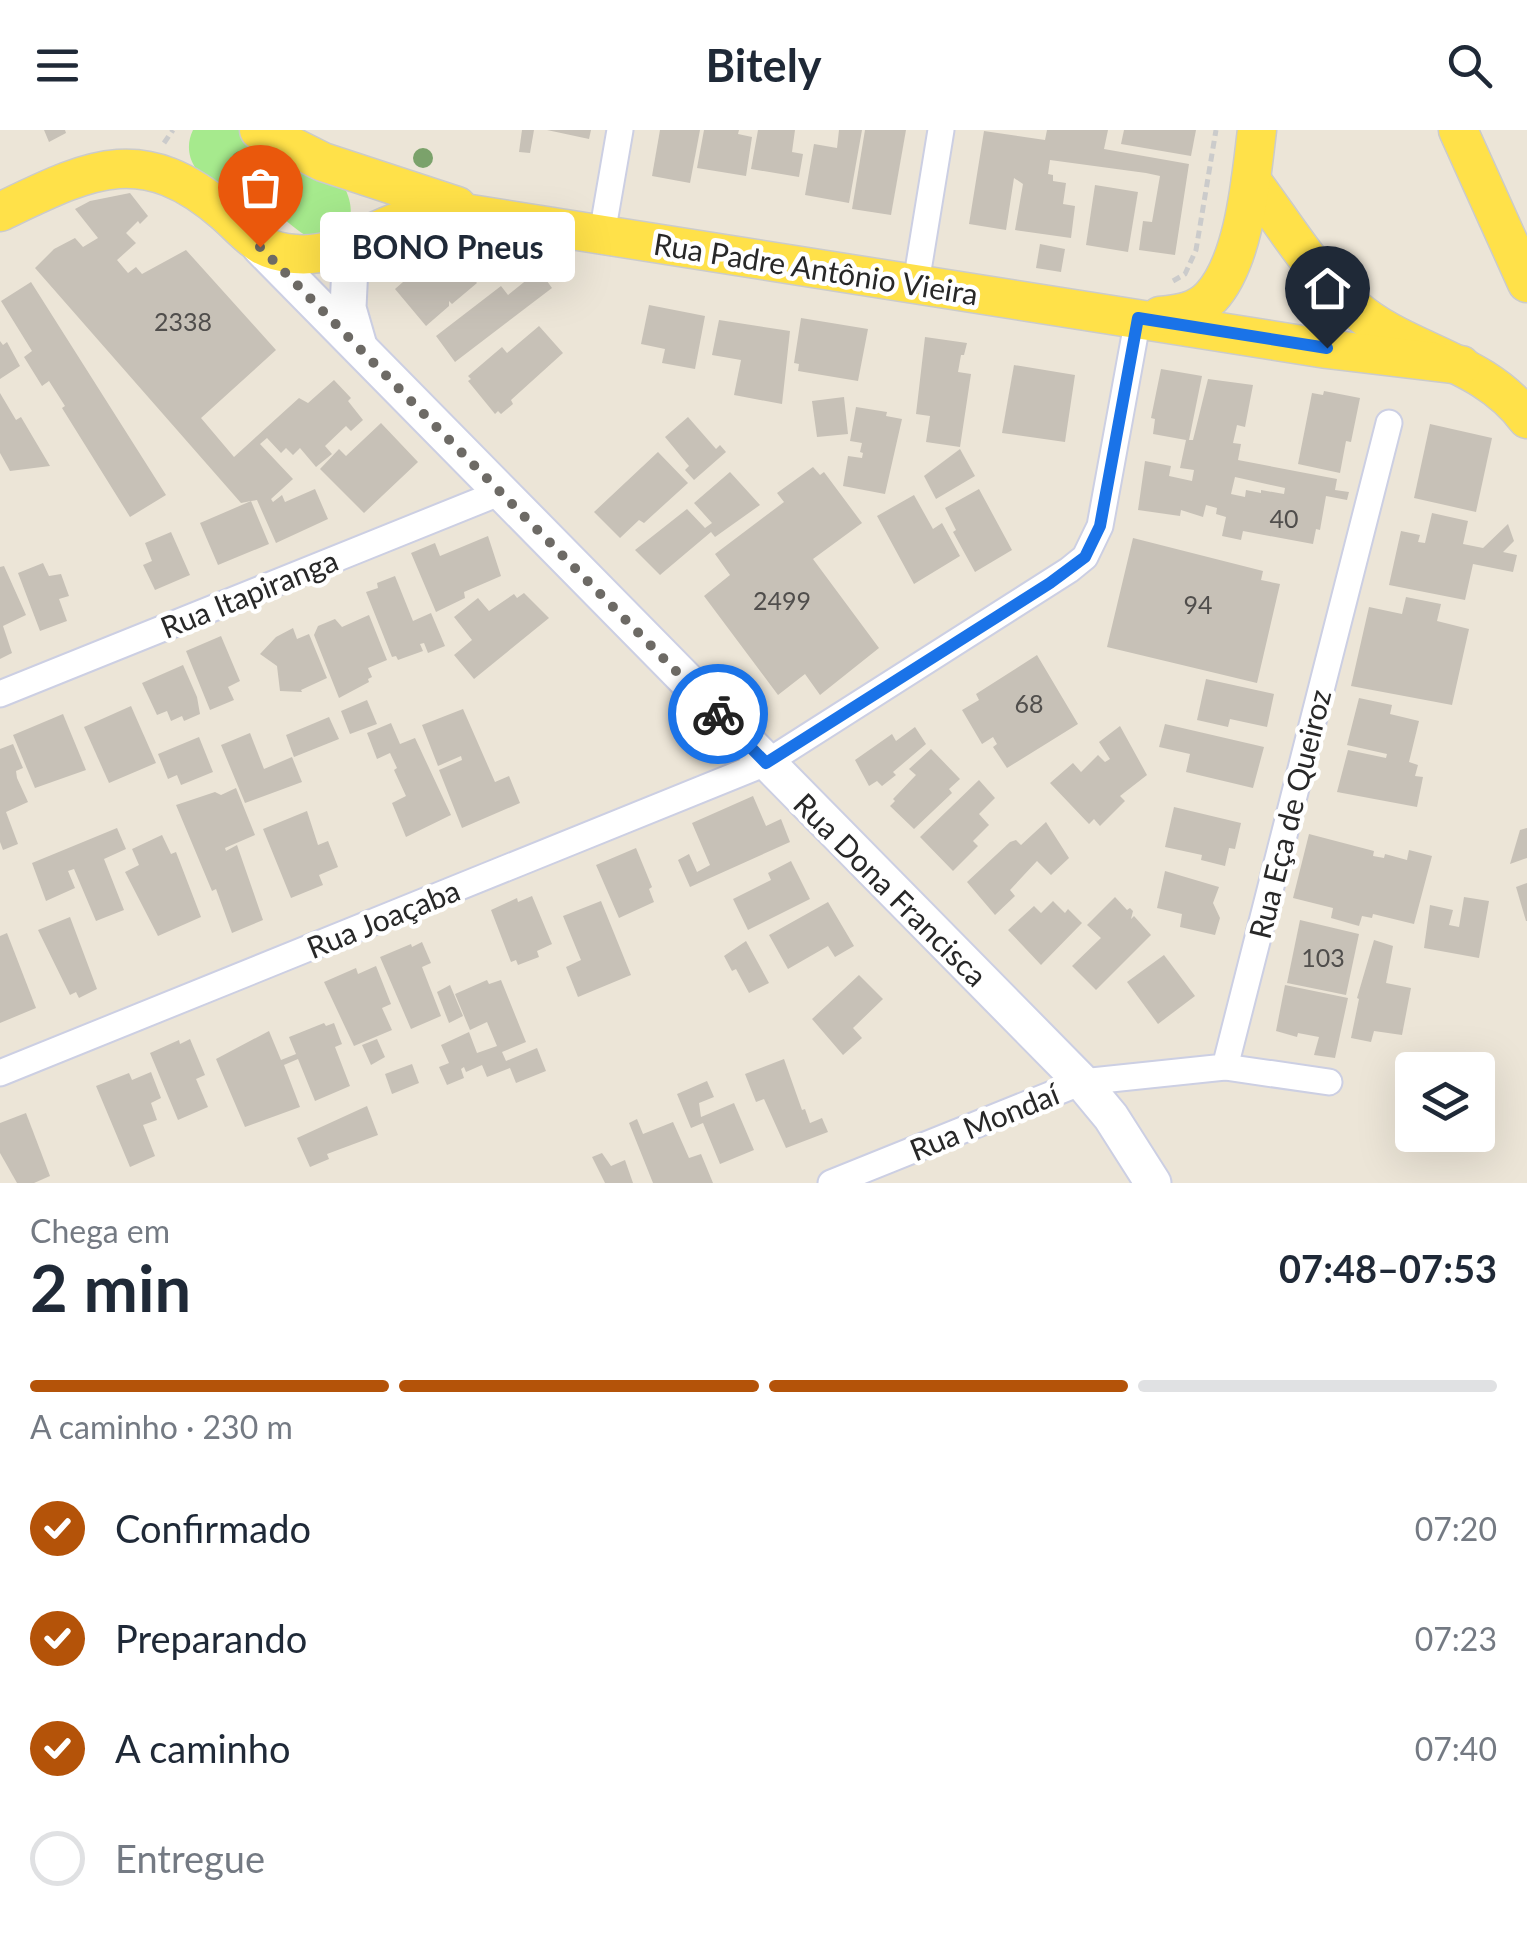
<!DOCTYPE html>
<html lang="pt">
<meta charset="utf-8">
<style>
:root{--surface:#fff;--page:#f6f6f7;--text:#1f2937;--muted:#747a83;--line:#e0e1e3;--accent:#b45309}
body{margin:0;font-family:Lato,sans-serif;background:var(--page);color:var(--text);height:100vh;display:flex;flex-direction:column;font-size:38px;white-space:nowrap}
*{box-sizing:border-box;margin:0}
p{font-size:32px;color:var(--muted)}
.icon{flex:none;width:55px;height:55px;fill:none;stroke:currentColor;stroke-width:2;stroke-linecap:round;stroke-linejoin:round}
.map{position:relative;height:1053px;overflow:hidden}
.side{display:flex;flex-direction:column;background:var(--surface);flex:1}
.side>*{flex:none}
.buttons{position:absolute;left:1395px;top:922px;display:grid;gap:20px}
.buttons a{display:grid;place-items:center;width:100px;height:100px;border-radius:10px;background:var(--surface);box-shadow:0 10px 40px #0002;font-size:50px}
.pin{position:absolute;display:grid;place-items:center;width:85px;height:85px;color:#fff;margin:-102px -42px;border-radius:50% 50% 50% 0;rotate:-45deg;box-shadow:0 0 10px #0007}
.pin .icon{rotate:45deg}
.courier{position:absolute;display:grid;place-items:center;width:100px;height:100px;margin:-50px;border:8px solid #1a73e8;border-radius:50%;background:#fff;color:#222;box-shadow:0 2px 12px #0007}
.bubble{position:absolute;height:70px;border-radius:10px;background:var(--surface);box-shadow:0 10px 40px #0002;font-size:32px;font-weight:700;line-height:70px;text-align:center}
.summary em{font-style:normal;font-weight:700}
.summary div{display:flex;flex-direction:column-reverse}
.summary{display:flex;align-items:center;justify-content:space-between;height:170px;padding:0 30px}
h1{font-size:65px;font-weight:700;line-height:75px}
.bar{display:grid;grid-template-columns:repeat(4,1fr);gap:15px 10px;align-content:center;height:120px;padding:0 30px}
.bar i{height:12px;border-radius:8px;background:var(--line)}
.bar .on{background:var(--accent)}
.bar p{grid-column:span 4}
ol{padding:0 30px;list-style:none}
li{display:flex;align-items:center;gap:30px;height:110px}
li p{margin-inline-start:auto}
li .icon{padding:10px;border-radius:50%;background:var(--accent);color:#fff;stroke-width:4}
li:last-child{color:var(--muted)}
li i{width:55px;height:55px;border:5px solid var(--line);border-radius:50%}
header{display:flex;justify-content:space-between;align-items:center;height:130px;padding:0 30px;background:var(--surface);font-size:45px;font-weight:700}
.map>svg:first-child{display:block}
</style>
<header><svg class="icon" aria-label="menu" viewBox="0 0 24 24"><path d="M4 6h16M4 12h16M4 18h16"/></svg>Bitely<svg class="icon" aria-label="search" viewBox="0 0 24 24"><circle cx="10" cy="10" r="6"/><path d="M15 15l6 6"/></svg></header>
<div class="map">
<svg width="1527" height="1053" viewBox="0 0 1527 1053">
<rect width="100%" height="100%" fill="#ece5d7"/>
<!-- green -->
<path fill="#a6ea8d" d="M193,0H242L344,56C362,94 342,104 308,107C285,93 267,72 245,57C235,51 225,55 214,51C192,44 183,20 193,0Z"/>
<!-- building -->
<g fill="#c7c1b7" fill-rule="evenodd">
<path d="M44,0H65L66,3L49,12Z"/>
<path d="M522,0H534L530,23L519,22Z"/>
<path d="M547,0H591L589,9Z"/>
<path d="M660,0H700L690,53L652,46Z"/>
<path d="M704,0H739L738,4L752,7L746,46L697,38Z"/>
<path d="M758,0H795L792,22L803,24L799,47L751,39Z"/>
<path d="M839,0H862L849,73L805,65L814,14L837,18Z"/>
<path d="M865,0H906L891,85L852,79Z"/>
<path d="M1047,0H1108L1104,19L1189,34L1175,125L1139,120L1143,91L1152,92L1160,46L1146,43L1050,30L1048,44L1053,45V51L1066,53L1063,74L1075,76L1071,108L1015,100L1023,54L1014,48L1006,100L969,94L984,1L1045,10Z"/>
<path d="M1124,0H1196L1191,26L1121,14Z"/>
<path d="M1095,55L1138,62L1128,122L1086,115Z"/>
<path d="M130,63L148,86L140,94L138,91L126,103L136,113L117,130L128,143L136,137L142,144L186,120L276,220L201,288L234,327L299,268L308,273L334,250L351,268L348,271L363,290L351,301L346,296L325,316L332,324L316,337L300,318L293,325L286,318L281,323L267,308L260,314L293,349L271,369L273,372L282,365L285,372L315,359L328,389L276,413L257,370L251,371L269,414L218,435L200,393L251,371L241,373L35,138L54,119L75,108L83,117L98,108L75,79L90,71Z"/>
<path d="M1040,114L1065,119L1061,142L1036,138Z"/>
<path d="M444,130L452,138L459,133L477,153L452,174L449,171V176L426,196L395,159L419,138L427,149V144Z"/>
<path d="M539,140L552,158L455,232L436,206L501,156L508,165Z"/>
<path d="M31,152L166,365L130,387L62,278L65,276L49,251L42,256L24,227L32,221L1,171Z"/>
<path d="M649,175L705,186L695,239L662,233L665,219L641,214Z"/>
<path d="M801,188L868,199L858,251L798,241L799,234L794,233Z"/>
<path d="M719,190L790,201L782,274L734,265L741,230L712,225Z"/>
<path d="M539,196L563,223L511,270L513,274L501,284L498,281L495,284L468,251L471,249L468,246L502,217L507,223Z"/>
<path d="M925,207L967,213L964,225H961L958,242L971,244L960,317L926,312L930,286L916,284Z"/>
<path d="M0,211L3,215L7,212L20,236L0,249Z"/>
<path d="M1014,235L1075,245L1065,312L1002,303Z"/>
<path d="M1161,239L1202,246L1189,310H1193L1208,249L1253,255L1245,297L1237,295L1233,313L1241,314L1238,330L1337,349L1335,360L1349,362L1347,370L1326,366L1320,400L1316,399L1313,414L1243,401L1241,410L1222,406L1226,387L1216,384L1217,378L1206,375L1203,387L1181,380L1180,386L1138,380L1145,331L1171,336L1169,346L1192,351L1194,340L1180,338L1186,310L1153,304L1155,289L1151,288ZM1235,347L1285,358L1284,364L1261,360V363L1246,360L1245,367L1231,364Z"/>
<path d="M1324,261L1360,268L1351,312L1346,311L1340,343L1298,334L1312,263L1323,265Z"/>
<path d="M0,263L16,290L21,287L50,336L10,341L0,323Z"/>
<path d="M844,267L848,304L817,307L812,271Z"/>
<path d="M856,277L887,282L886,286L902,289L885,364L843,356L848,326L862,328L863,323L860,322L862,313L850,311Z"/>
<path d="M688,287L716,319L720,315L726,322L694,350L685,340L689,336L665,307Z"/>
<path d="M381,293L418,332L364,383L320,339L339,319L346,326Z"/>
<path d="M1430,294L1492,308L1476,382L1414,368Z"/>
<path d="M960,319L975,346L936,369L924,346Z"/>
<path d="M658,322L688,353L644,393L639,390L620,408L594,382Z"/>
<path d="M813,337L820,345L824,342L862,393L813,429L879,518L820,565L805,544L778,565L704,466L730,445L715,424L784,372L777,363Z"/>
<path d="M730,342L760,375L715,407L711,402L660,445L635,420L687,379L705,398L712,393L694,373Z"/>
<path d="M979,359L1012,420L975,442L953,402L956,400L945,378Z"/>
<path d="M914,365L933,399L942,393L960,426L914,454L877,386Z"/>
<path d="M1432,383L1468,391L1463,414L1483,418L1508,394L1514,411L1503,422L1517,425L1513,442L1473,434L1465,470L1389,455L1401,401L1420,405L1418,412L1425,413Z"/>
<path d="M171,402L190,445L155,460L143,435L152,431L145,413Z"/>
<path d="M488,406L501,446L464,462L465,468L436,482L411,423L435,413L440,426Z"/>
<path d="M1133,408L1263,441L1261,450L1280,454L1257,553L1107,517Z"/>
<path d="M43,433L49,446L61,444L69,466L59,469L67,491L40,501L18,443Z"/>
<path d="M4,436L26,485L3,496L12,523L0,529V437Z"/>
<path d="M395,446L413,491L431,483L445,516L428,523L424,513L420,514L423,521L398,530L396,526L392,527L366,462L378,458L377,453Z"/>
<path d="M524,463L549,488L474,549L454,525L472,510L454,487L478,468L489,481L514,464L517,468Z"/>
<path d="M1406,467L1441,474L1437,491L1469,499L1452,575L1351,556L1369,477L1402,484Z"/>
<path d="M369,485L387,530L368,538L372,547L368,549L369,552L339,568L314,505L318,496L335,489L342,497Z"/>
<path d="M293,498L297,509L309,504L327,548L301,560L302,562L280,561L277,536L260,524L276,507Z"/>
<path d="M221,506L240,551L228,557L234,570L210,580L186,521Z"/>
<path d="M1037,525L1078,594L1007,638L993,617L997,614L993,607L982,614L962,580L979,570L976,564Z"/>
<path d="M183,535L197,567L200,584L184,591L182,586L171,591L167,581L157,585L142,553Z"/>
<path d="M1206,549L1274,564L1267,597L1230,589L1228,597L1197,590Z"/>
<path d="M1359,568L1392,575L1390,584L1419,591L1409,632L1418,635L1415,646L1423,647L1417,677L1337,662L1348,620L1386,628L1387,624L1347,615Z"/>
<path d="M367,570L377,594L350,604L341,581Z"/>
<path d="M131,576L156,633L109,653L84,597Z"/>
<path d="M463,579L495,652L509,646L520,673L462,698L439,640L462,630L461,626L438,636L422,595Z"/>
<path d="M63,584L86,640L35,658L13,605Z"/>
<path d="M329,587L339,609L294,627L286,605Z"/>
<path d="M391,593L400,614L415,608L451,685L406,707L392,673L406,666L394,640L397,638L390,623L377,629L367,603Z"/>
<path d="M1165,594L1264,617L1253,658L1186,642L1190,624L1159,617Z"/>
<path d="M1120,596L1147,645L1120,666L1125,671L1100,696L1094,689L1089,694L1050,653L1073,633L1081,642L1098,625L1105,632L1110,629L1099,612Z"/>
<path d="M915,597L926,614L893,642L896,645L882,656L877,651L869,656L855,630L892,604L896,611Z"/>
<path d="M250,603L264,639L292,627L302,652L245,673L221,615Z"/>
<path d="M199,607L213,642L181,655L177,645L168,649L158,624Z"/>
<path d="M13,614L23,638L16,641L17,648L28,672L6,682L18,714L3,720L0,712V619Z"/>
<path d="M931,619L960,649L949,659L952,663L914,699L890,676L895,671L893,669L916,645L909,639Z"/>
<path d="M979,650L995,668L979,684L989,695L973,711L978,716L953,741L920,707Z"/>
<path d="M236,658L255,705L225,718L226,721L237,715L263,790L232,803L216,759L212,761L176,675L215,662L221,665Z"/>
<path d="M753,666L766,696L781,689L790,712L690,757L678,730L689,724L697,742L710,735L692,693Z"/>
<path d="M1174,677L1241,693L1235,719L1229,718L1225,736L1201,730L1202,725L1165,717Z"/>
<path d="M307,681L318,715L328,711L338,737L319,745L323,755L291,768L263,699Z"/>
<path d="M1046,692L1069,728L1051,745L1037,731L1010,760L1015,766L995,785L967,752L1010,712L1016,710L1021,715Z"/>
<path d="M117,698L126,719L104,729L124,780L96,791L74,739L68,741L75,758L46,771L32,733Z"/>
<path d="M1527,698V728L1510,734L1520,700Z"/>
<path d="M1309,704L1374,721L1373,726L1384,728L1385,724L1407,730L1409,720L1432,726L1414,794L1373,784L1372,788L1362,786L1359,796L1331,788L1333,778L1293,768Z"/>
<path d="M162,705L171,724L176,722L201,787L158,806L125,742L139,735L132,719Z"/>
<path d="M636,718L652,757L649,759L654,772L619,788L596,735Z"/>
<path d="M791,731L810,769L748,800L733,769L771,750L768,743Z"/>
<path d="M1165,741L1219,757L1213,773L1220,788L1215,805L1180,797L1182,784L1157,778Z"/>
<path d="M1527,753V791H1526L1516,757Z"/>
<path d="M532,766L552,814L537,821L539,827L518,835L516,830L511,832L491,780L517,768L518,772Z"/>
<path d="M1115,767L1127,780L1130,778L1133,781L1131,789L1134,786L1151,805L1096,860L1072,836L1101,808L1087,795Z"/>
<path d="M1464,767L1489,771L1479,828L1424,818L1430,775L1453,780L1449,795L1459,797Z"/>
<path d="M601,771L631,845L578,867L566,837L581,830L563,786Z"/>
<path d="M1053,771L1065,783L1068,779L1082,793L1041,835L1008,800L1034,776L1041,783Z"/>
<path d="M828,772L854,816L835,827L828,816L788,839L769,805Z"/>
<path d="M70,787L97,859L79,868L76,862L70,865L38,800Z"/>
<path d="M1300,790L1359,804L1346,865L1287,853Z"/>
<path d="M7,803L36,878L0,893V806Z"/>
<path d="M1374,810L1393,816L1386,853L1411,858L1402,905L1374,901L1371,912L1351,908L1359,869L1357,868Z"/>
<path d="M746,811L769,853L749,863L736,839L732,841L724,826Z"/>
<path d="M422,812L431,833L422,837L441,886L411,899L380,827L411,814L412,817Z"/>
<path d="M1164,825L1195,866L1158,894L1127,852Z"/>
<path d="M376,836L391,874L382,878L392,900L354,916L324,852L356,838L358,844Z"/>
<path d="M859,845L883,869L853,898L862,908L843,925L812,889Z"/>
<path d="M487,850L489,854L501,850L526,912L502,922L506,931L537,918L546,941L516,953L510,938L487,947L482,935L466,942L464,937L461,939L464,948L447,955L439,937L449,933L441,915L469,902L477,923L497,916L487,892L470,900L455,864Z"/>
<path d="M450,855L463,886L449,893L437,862Z"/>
<path d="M1285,855L1348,868L1335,928L1314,925L1319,907L1298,903L1297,907L1276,901Z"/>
<path d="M324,893L326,896L334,893L342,914L335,917L350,956L315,971L298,929L284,935L300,977L245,997L216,929L269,901L281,930L296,924L289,907Z"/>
<path d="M190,909L205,945L196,949L208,977L178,990L150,923L179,910L180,914Z"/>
<path d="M377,909L385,927L371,935L362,915Z"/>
<path d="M784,929L802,980L805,979L810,993L822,988L828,1002L786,1018L764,969L756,972L745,944Z"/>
<path d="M412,934L419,953L392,964L385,944Z"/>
<path d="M151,942L161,968L151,973L157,990L143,995L155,1026L130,1037L96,956L129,943L132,950Z"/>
<path d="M707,951L714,967L699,973L701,987L734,973L754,1020L720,1034L703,993L691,998L677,964Z"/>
<path d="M367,976L378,1005L327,1024L329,1029L310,1037L297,1008Z"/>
<path d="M26,983L50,1046L34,1053H17L0,1023V993Z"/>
<path d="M637,989L643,1004L673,992L689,1028L701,1024L713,1053H653L629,993Z"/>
<path d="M602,1023L611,1036L625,1030L633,1053H605L592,1027Z"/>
</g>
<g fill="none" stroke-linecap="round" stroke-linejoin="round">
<!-- minor casing -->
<g stroke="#cccfe3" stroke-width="29">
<g id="minor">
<path d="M602,104L620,0"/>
<path d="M916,153L941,0"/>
<path d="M0,564L499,363"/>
<path d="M1225,937L1329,952"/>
<path d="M0,943L766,633L1069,440L1085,427L1100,396L1138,188"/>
<path d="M831,1053L1082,952L1225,937L1389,293"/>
</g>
</g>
<!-- secondary casing -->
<g stroke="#cccfe3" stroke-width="39">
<g id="secondary">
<path d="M351,115L348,178L359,216"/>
<path d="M260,117L1082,952L1111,987L1153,1053"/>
</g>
</g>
<!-- primary casing -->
<g stroke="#cbcbcb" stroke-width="41">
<g id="primary">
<path d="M259,0L323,32L457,76"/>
<path d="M1458,0L1527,153"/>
<path d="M1251,50C1283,92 1312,143 1353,177C1406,224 1483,229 1527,289"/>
<path d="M0,82C88,40 141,10 225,83C251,106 258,121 295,124C337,128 365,102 403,90C423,84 444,83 464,83L1327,219L1461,235"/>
<path d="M1160,186C1179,184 1197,182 1211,167C1245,130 1251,48 1257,0"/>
</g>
</g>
<!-- path -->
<g stroke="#cbcbcb" stroke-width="5" stroke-dasharray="8 5" stroke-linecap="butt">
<path d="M164,13L173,0"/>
<path d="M1173,151L1185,144L1196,120L1216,0"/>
</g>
<!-- minor -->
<use href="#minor" stroke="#fff" stroke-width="25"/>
<!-- secondary -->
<use href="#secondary" stroke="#fff" stroke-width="35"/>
<!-- primary -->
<use href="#primary" stroke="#ffe149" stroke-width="38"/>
</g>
<!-- trees -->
<g fill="#7ba26b">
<circle cx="423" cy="28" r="10"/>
<circle cx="241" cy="31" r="10"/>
</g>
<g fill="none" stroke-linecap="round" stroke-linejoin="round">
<!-- done -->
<path stroke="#6d6a65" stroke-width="10" stroke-dasharray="0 18" d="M260,117L718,584"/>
<!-- route -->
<path stroke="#1a73e8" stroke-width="12" d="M718,584L766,633L1050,453L1085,427L1100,396L1138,188L1327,218"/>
</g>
<g text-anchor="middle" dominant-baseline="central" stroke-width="9" stroke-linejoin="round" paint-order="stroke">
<!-- number labels -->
<g font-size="25" fill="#504e4c">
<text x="183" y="191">2338</text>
<text x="1284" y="388">40</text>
<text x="782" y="470">2499</text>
<text x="1198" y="474">94</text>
<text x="1029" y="573">68</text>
<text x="1323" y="827">103</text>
</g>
<!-- street labels -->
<g font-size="30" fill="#282828" stroke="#fff">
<text transform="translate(816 138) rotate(9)">Rua Padre Antônio Vieira</text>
<text transform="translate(249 463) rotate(-22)">Rua Itapiranga</text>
<text transform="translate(1289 684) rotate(-76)">Rua Eça de Queiroz</text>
<text transform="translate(891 759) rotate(45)">Rua Dona Francisca</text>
<text transform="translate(383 788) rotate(-22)">Rua Joaçaba</text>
<text transform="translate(984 991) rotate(-22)">Rua Mondaí</text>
</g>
</g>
</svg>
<div class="buttons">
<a><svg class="icon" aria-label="layers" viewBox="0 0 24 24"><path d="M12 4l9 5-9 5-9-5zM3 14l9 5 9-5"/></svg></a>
</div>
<div class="pin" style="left:260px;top:117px;background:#ea580c"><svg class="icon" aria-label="bag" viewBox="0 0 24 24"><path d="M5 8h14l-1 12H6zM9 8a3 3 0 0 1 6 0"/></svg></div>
<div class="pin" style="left:1327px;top:218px;background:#1f2937"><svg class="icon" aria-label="home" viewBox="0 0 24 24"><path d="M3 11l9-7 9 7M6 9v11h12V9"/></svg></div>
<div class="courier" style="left:718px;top:584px"><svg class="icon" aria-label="bike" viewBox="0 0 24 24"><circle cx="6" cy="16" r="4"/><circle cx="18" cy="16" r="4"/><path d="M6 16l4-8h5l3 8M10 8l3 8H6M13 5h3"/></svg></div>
<div class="bubble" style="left:320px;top:82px;width:255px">BONO Pneus</div>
</div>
<section class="side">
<div class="summary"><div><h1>2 min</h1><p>Chega em</p></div><em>07:48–07:53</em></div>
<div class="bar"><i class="on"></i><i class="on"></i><i class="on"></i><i></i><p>A caminho · 230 m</p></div>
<ol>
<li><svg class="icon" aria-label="check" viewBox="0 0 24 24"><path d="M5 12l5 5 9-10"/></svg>Confirmado<p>07:20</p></li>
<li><svg class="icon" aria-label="check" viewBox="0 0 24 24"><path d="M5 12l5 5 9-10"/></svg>Preparando<p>07:23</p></li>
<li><svg class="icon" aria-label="check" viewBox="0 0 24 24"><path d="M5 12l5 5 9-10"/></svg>A caminho<p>07:40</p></li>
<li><i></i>Entregue</li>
</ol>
</section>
